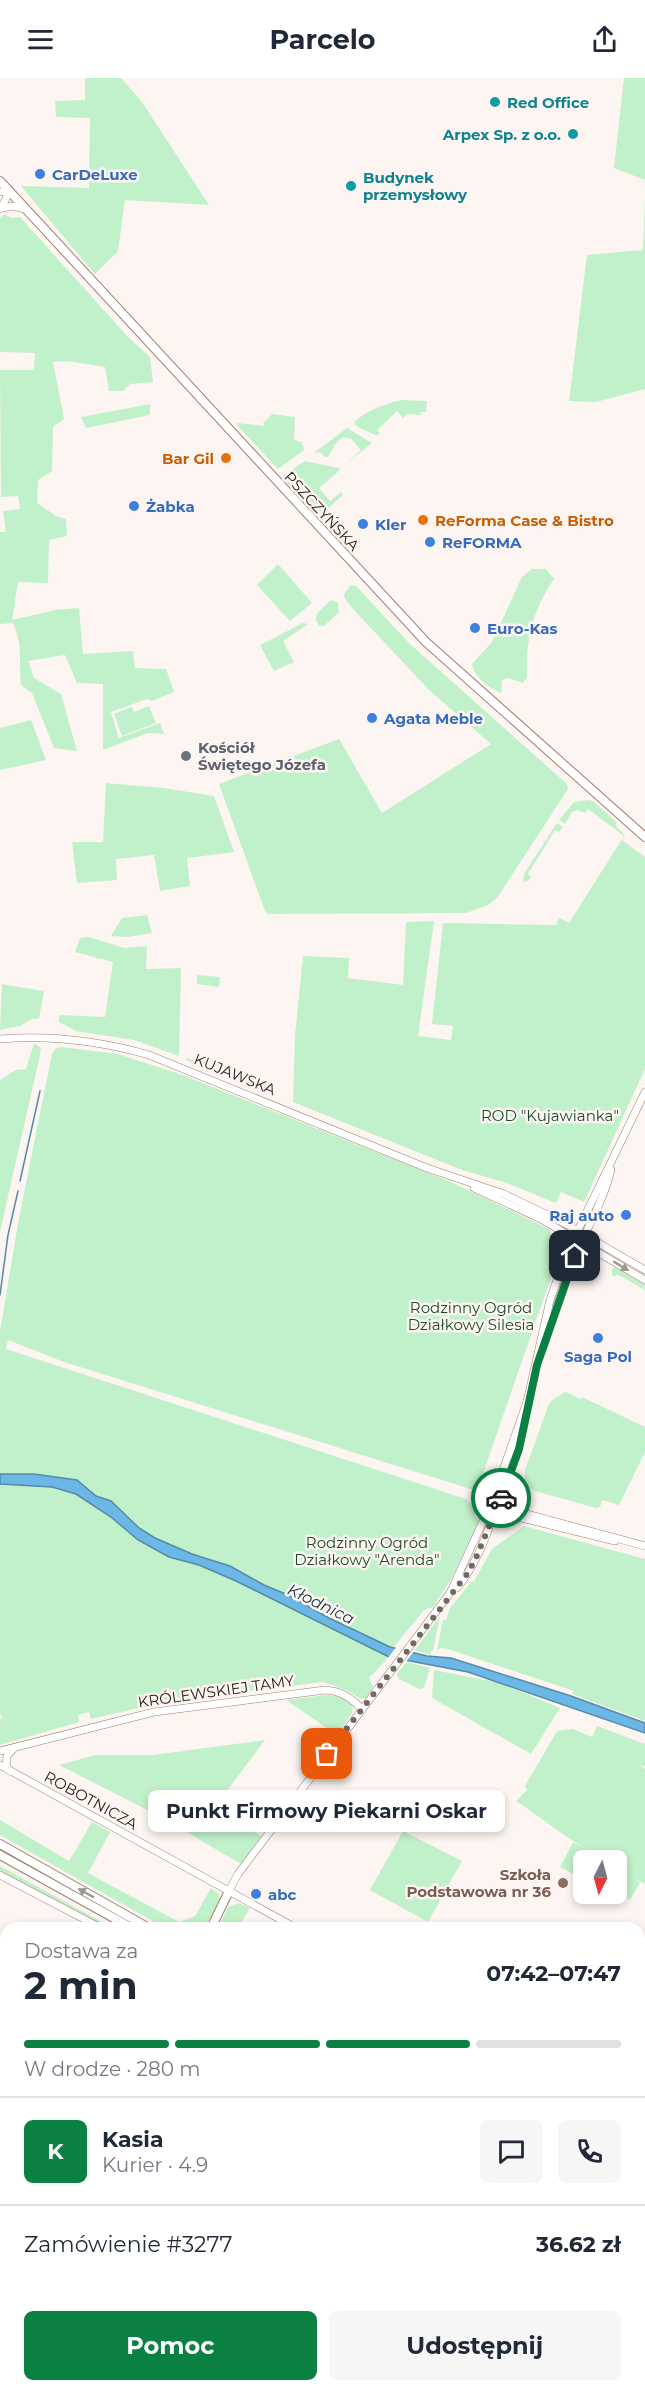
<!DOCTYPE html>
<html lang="pl">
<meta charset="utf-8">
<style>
:root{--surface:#fff;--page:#f6f6f7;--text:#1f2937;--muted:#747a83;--line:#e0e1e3;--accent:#0b8043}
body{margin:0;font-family:Montserrat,sans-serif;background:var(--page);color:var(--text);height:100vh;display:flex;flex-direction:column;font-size:22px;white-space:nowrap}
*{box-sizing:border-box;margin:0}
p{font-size:20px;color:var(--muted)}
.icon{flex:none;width:33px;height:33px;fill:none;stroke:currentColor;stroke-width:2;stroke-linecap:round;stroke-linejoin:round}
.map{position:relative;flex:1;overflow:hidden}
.panel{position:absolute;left:0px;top:1844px;width:645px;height:470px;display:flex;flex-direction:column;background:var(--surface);border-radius:18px 18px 0 0;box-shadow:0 3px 9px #0003}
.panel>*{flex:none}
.needle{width:39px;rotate:186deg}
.controls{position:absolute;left:573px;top:1772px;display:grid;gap:12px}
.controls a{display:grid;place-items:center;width:54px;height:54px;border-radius:9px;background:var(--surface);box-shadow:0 3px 9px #0003;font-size:30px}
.pin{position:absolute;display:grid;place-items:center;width:51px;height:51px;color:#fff;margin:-26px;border-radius:12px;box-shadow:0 3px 9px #0006}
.courier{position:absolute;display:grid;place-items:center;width:60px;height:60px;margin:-30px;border:4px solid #0b8043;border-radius:50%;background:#fff;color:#222;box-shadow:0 2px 8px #0007}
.bubble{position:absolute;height:42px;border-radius:9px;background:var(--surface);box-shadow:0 3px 9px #0003;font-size:20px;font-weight:700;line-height:42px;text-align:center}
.summary em{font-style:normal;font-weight:700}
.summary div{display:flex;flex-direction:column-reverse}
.summary{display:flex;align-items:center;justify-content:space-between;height:102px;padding:0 24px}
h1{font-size:39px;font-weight:700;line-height:45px}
.bar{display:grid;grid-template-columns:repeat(4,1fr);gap:9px 6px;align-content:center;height:72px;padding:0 24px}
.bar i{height:8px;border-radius:4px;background:var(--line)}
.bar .selected{background:var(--accent)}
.bar p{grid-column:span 4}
.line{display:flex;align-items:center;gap:15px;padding:0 24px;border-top:2px solid var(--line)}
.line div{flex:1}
.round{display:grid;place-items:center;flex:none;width:63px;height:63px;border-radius:9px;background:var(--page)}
.primary-button{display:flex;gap:12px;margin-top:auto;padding:12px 24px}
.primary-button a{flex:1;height:69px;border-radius:9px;background:var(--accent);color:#fff;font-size:24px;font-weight:700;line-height:69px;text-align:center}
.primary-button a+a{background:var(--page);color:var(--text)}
header{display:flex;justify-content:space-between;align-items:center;height:78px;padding:0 24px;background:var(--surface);font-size:27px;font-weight:700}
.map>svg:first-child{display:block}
</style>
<header><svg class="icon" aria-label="menu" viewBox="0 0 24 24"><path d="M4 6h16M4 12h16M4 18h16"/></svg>Parcelo<svg class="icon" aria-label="share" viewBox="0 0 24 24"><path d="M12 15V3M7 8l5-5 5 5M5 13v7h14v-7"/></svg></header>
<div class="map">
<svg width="645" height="2312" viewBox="0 0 645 2312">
<rect width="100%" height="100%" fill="#fdf5f1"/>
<!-- green -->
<g fill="#c1f1ca">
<path d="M85,0H121L142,24L209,127L125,122L118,173L95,196L21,108L89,110L90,40L56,39L55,23L85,22Z"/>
<path d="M624,0H645V102L614,90Z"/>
<path d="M645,121V311L596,324L569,323L587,177L643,172Z"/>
<path d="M4,136L12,140L20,139L128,259L150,279L153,304L130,306L123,313H109L105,289L67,283L53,284L64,341L53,349L52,393L38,402L37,425L56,438L66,441L67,458L49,462L48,505L18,504L12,542L55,532L79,530L83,576L133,573L135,590L166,591L174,614L152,623L147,621L111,634L119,660L160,645L164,656L148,655L103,672V606L77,605L65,577L28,583L34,600L61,616L77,673L54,670L32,615L21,607C18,581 24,571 13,545L0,546V454H6L3,433L20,431L18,418L1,419L0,292H34L35,275L0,274V140Z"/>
<path d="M402,322L427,323L426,334H421V337L408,336L403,340L397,333L377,352L380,355L377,358L356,348L354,344C368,332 384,326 402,322Z"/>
<path d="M150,326V337L86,350L81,339Z"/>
<path d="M272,336L295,339L294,362L302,364L304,372L278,391L237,347V345L265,348L263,345Z"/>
<path d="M347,350L372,365L346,386L361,372L351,361L343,359L336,365L328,379H325L320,374L314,375Z"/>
<path d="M305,383L339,390L340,392L319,410L330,423L341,414L343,417L324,434L315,433L281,399Z"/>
<path d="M278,486L312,525L290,543L257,507Z"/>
<path d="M532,491H546L554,501C532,533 526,561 527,599L523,605L508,600L502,602L501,615C489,610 474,599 472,586L492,564L522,499Z"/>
<path d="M351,507L356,508L410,566L567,706L568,711L497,820L488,827L466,835L268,836L265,833L219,706L339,661L382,735L491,666L429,612L354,532L345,521L344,516Z"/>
<path d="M331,522L338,524L339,534L324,548H319L316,542L317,535Z"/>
<path d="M303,545L308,546L283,563L294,584L274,593L260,567Z"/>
<path d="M149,628L156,645L122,658L114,636L132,629L134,634Z"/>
<path d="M31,642L46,682L0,692V650Z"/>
<path d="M106,705L163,710L214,718L234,774L187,780L190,808L160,813L154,777L116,781L117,802L77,805L72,764H103Z"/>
<path d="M588,722L593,723L616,744V748L625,757L622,762L645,779V991L584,1124L561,1114L556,1125L507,1105L462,1092L293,1024L295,957L303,878L349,880L348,900L403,907L406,844L434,843L418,958L451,962L453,948L432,946L443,845L556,847L559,840L569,845L624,758L588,731L585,735L577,732L572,734L565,746L559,742L574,724Z"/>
<path d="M557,745L563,749L559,754L555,752L528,796L531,799L528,803L523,804L524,796Z"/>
<path d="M147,837L152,855L128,859L111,858L122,840Z"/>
<path d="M89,859L124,870L147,868L146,891L181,890L179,978L134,962L76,953L59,944V937L105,939L113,884L75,874L80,860Z"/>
<path d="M197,897L220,899L219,909L197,906Z"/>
<path d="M2,906L44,913L39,940L32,941L20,948L0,952Z"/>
<path d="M34,965L41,970L40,977L0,1154V1002L16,992L26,991Z"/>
<path d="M61,969L118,976L180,996L451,1104L549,1151L554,1163L555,1188L477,1413L64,1284L8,1262L6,1271L466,1421L475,1430V1439L479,1443L452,1500L433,1529L424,1532L393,1570L329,1540L288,1517L272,1511L209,1480L192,1476L155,1460L139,1450L126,1436L96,1418L77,1402L34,1396H0V1253L19,1140L52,976L55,971Z"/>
<path d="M186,980L214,990L248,994L247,1001L244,1005L186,982Z"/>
<path d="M591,1175L607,1186L593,1178L575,1196L583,1178Z"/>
<path d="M615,1189L645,1207V1212L617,1196L615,1199L612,1197V1191Z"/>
<path d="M565,1314L581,1321L582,1319L645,1349V1374L619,1427L602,1422L600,1429L596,1430L535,1413C526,1408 524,1402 525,1392L549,1326L551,1323Z"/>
<path d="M0,1406L52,1409L76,1416L111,1439L138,1462L169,1479L199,1487L236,1503L389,1579L372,1597L369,1599L373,1609L366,1620L361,1621L346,1612L323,1604L173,1622L91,1641L89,1634L78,1637L79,1644L0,1667V1641L3,1640L0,1635Z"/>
<path d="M524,1448L645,1481V1643L572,1616L574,1613L451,1572L442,1570L437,1572L443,1542H446L450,1530L473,1502V1505L492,1471Z"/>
<path d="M440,1538L433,1573L432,1572L430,1577L415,1572Z"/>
<path d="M407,1584L430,1590L424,1610L419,1611L399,1601L397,1596Z"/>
<path d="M434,1592L500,1605L560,1630L531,1676L432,1620Z"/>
<path d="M326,1617C337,1617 347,1620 353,1630L352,1635L337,1657L286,1622Z"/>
<path d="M597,1648L645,1666V1689L639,1686L645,1691V1806L633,1800L640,1805L630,1822L617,1814L616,1782C592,1782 540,1738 516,1723L527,1712L525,1708L557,1653L573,1651L592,1659Z"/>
<path d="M265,1662L217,1726L262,1759L241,1786L161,1739L59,1687L96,1677H153Z"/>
<path d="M0,1742L69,1783L92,1744L110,1754L88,1795L179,1844L195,1838L211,1810L219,1816L220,1824L205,1849H163L0,1757Z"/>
<path d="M403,1753L462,1783L428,1844L370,1812Z"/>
<path d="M573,1764L588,1772L575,1797L560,1789Z"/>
<path d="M0,1788L111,1849H105L0,1794Z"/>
<path d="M239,1825L250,1830L239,1849L225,1848L218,1849L228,1829Z"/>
<path d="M639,2043L645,2046V2089L639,2084Z"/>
<path d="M639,2112L645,2116V2145L639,2141Z"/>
</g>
<!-- water -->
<path fill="#6bb8e6" stroke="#5789a8" stroke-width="1.5" d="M0,1396H34L77,1402L96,1418L111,1423L139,1450L155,1460L192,1476L230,1488L264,1507L288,1517L329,1540L390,1569L427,1578L451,1580L571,1618L645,1645V1655L468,1594L389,1579L236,1503L199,1487L169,1479L138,1462L111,1439L76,1416L52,1409L0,1406Z"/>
<!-- pier -->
<path fill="#fdf5f1" d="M397,1568L415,1572L405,1585L387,1581Z"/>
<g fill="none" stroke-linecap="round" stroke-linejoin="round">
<!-- stream -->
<g stroke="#5789a8" stroke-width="1.5">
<path d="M20,1103L40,1013"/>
<path d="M0,1217L8,1157L18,1113"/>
</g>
<!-- minor casing -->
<g stroke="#a28070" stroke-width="8">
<g id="minor">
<path d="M0,114L8,112L6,121L0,131"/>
<path d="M2,130L13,128L25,131"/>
<path d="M0,961C51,957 100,963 149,977L427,1090L504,1116L564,1145L645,1192"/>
<path d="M474,1110L541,1141L645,1202"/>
<path d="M542,1272C553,1240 563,1206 577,1175C588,1147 604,1122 611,1092"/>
<path d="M527,1324L550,1222L565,1179L645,1014"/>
<path d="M494,1427L645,1468"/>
<path d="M494,1428L505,1436L615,1463"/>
<path d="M457,1510C476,1487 486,1459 496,1431C508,1400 519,1371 525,1338"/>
<path d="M0,1673L154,1634L325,1612C341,1613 350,1619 362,1631"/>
<path d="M0,1687L296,1850"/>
<path d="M10,1693L6,1688L7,1678L14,1670"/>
<path d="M0,1797L101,1850"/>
<path d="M229,1813L238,1796L450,1515L491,1426L528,1321"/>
<path d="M0,1876L6,1880"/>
<path d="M639,2038L645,2041"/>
<path d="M639,2146L645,2152"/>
<path d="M639,2218L645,2209"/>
<path d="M430,2307L451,2312"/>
<path d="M390,2312L403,2307"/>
<path d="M509,2312V2307"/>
<path d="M569,2312L573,2307"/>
</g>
</g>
<!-- major casing -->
<g stroke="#a28070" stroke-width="10">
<g id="major">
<path d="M0,103L426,564L645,759"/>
<path d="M0,1766L149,1850"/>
<path d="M0,1777L132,1850"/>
<path d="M211,1850L229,1813"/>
<path d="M639,2094L645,2098"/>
<path d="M639,2105L645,2109"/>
</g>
</g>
<!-- minor -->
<use href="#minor" stroke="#fff" stroke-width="7"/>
<!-- major -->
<use href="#major" stroke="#fff" stroke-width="8"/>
<!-- rail -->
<g stroke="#817671" stroke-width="1.5" stroke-dasharray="9 4.5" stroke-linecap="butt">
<path d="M0,2208L6,2207"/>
<path d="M0,2221L6,2222"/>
<path d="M0,2245L6,2246"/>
<path d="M0,2257L6,2258"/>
<path d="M211,2307L226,2312"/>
<path d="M237,2307L250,2312"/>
<path d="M260,2307L272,2312"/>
</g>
</g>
<!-- one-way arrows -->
<defs><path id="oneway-solid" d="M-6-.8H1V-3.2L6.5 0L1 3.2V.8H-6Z" transform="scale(1.5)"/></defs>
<g fill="#9f9996">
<use href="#oneway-solid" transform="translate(621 1188) rotate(31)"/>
<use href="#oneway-solid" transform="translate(86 1815) rotate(-151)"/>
</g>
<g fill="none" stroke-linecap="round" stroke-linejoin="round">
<!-- done -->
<path stroke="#736863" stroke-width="6" stroke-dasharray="0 10.8" d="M327,1676L468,1495L476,1480L501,1420"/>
<!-- route -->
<path stroke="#0b8043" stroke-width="8" d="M501,1420L519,1371L537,1287L575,1178"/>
</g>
<!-- markers -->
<g fill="#0f9aa8" stroke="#fdf5f1" stroke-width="2">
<circle cx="495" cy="24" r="6"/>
<circle cx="573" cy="56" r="6"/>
<circle cx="351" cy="108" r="6"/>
</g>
<g fill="#3f7fe0" stroke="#fdf5f1" stroke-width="2">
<circle cx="40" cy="96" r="6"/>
<circle cx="134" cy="428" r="6"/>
<circle cx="363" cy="446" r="6"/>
<circle cx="430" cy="464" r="6"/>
<circle cx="475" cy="550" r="6"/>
<circle cx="372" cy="640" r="6"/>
<circle cx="626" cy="1137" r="6"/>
<circle cx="598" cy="1260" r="6"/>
<circle cx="256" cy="1816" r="6"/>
</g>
<g fill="#e8710a" stroke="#fdf5f1" stroke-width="2">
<circle cx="226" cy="380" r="6"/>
<circle cx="423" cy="442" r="6"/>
</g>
<circle fill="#6b7280" stroke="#fdf5f1" stroke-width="2" cx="186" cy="678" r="6"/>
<circle fill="#8d6e63" stroke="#fdf5f1" stroke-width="2" cx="563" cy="1805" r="6"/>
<g text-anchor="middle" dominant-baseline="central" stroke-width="5" stroke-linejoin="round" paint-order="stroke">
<!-- culture labels -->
<g font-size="15" font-weight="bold" fill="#0d838f" stroke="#fdf5f1" text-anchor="start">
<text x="507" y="24">Red Office</text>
<text x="561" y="56" text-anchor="end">Arpex Sp. z o.o.</text>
<text x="363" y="99">Budynek<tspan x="363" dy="17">przemysłowy</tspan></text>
</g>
<!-- shop labels -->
<g font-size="15" font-weight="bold" fill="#366cbe" stroke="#fdf5f1" text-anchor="start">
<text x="52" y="96">CarDeLuxe</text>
<text x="146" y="428">Żabka</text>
<text x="375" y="446">Kler</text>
<text x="442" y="464">ReFORMA</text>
<text x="487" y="550">Euro-Kas</text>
<text x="384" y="640">Agata Meble</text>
<text x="614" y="1137" text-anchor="end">Raj auto</text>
<text x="598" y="1278" text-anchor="middle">Saga Pol</text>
<text x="268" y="1816">abc</text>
</g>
<!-- food labels -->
<g font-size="15" font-weight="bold" fill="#c56008" stroke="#fdf5f1" text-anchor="end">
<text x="214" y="380">Bar Gil</text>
<text x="435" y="442" text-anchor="start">ReForma Case &amp; Bistro</text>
</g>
<!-- street labels -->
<g font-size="15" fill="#291c16" stroke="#fdf5f1">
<text transform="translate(322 433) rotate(47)">PSZCZYŃSKA</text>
<text transform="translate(235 996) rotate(22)">KUJAWSKA</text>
<text transform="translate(216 1613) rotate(-8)">KRÓLEWSKIEJ TAMY</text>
<text transform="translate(91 1722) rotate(29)">ROBOTNICZA</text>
</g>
<!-- worship labels -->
<g font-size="15" font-weight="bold" fill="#5b616d" stroke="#fdf5f1" text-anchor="start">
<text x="198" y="669">Kościół<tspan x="198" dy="17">Świętego Józefa</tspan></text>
</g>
<!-- park labels -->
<g font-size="15" fill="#1b4c2a" stroke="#fdf5f1">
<text x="550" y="1037">ROD "Kujawianka"</text>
<text x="471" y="1229">Rodzinny Ogród<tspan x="471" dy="17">Działkowy Silesia</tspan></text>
<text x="367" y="1464">Rodzinny Ogród<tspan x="367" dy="17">Działkowy "Arenda"</tspan></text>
</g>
<!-- education labels -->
<g font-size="15" font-weight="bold" fill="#785e54" stroke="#fdf5f1" text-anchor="end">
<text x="551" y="1796">Szkoła<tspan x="551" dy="17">Podstawowa nr 36</tspan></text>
</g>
<!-- water labels -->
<g font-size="16" font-style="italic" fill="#113447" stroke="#fdf5f1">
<text transform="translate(321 1526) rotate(26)">Kłodnica</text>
</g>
</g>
</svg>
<div class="controls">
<a><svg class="needle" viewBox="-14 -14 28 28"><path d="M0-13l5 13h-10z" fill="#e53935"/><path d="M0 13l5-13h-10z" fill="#747a83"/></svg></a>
</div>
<div class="pin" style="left:327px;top:1676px;background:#ea580c"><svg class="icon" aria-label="bag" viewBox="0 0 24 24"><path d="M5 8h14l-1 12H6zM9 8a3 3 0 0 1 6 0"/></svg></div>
<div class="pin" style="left:575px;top:1178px;background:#1f2937"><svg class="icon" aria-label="home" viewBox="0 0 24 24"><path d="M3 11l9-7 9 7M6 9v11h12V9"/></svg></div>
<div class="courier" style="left:501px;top:1420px"><svg class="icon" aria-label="car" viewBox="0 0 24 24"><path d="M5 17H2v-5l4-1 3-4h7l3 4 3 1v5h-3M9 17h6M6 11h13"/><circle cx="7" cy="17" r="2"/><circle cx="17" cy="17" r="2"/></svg></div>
<div class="bubble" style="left:148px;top:1712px;width:357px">Punkt Firmowy Piekarni Oskar</div>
<section class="panel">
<div class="summary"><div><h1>2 min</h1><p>Dostawa za</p></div><em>07:42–07:47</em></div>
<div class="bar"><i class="selected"></i><i class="selected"></i><i class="selected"></i><i></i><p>W drodze · 280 m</p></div>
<div class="line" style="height:108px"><b class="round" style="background:var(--accent);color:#fff">K</b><div><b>Kasia</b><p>Kurier · 4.9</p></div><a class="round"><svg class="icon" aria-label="chat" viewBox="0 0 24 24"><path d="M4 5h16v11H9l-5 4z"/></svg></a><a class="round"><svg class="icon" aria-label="phone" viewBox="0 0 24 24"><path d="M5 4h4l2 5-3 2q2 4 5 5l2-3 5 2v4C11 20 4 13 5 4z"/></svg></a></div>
<div class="line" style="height:78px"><div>Zamówienie #3277</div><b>36.62 zł</b></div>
<div class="primary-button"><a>Pomoc</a><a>Udostępnij</a></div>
</section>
</div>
